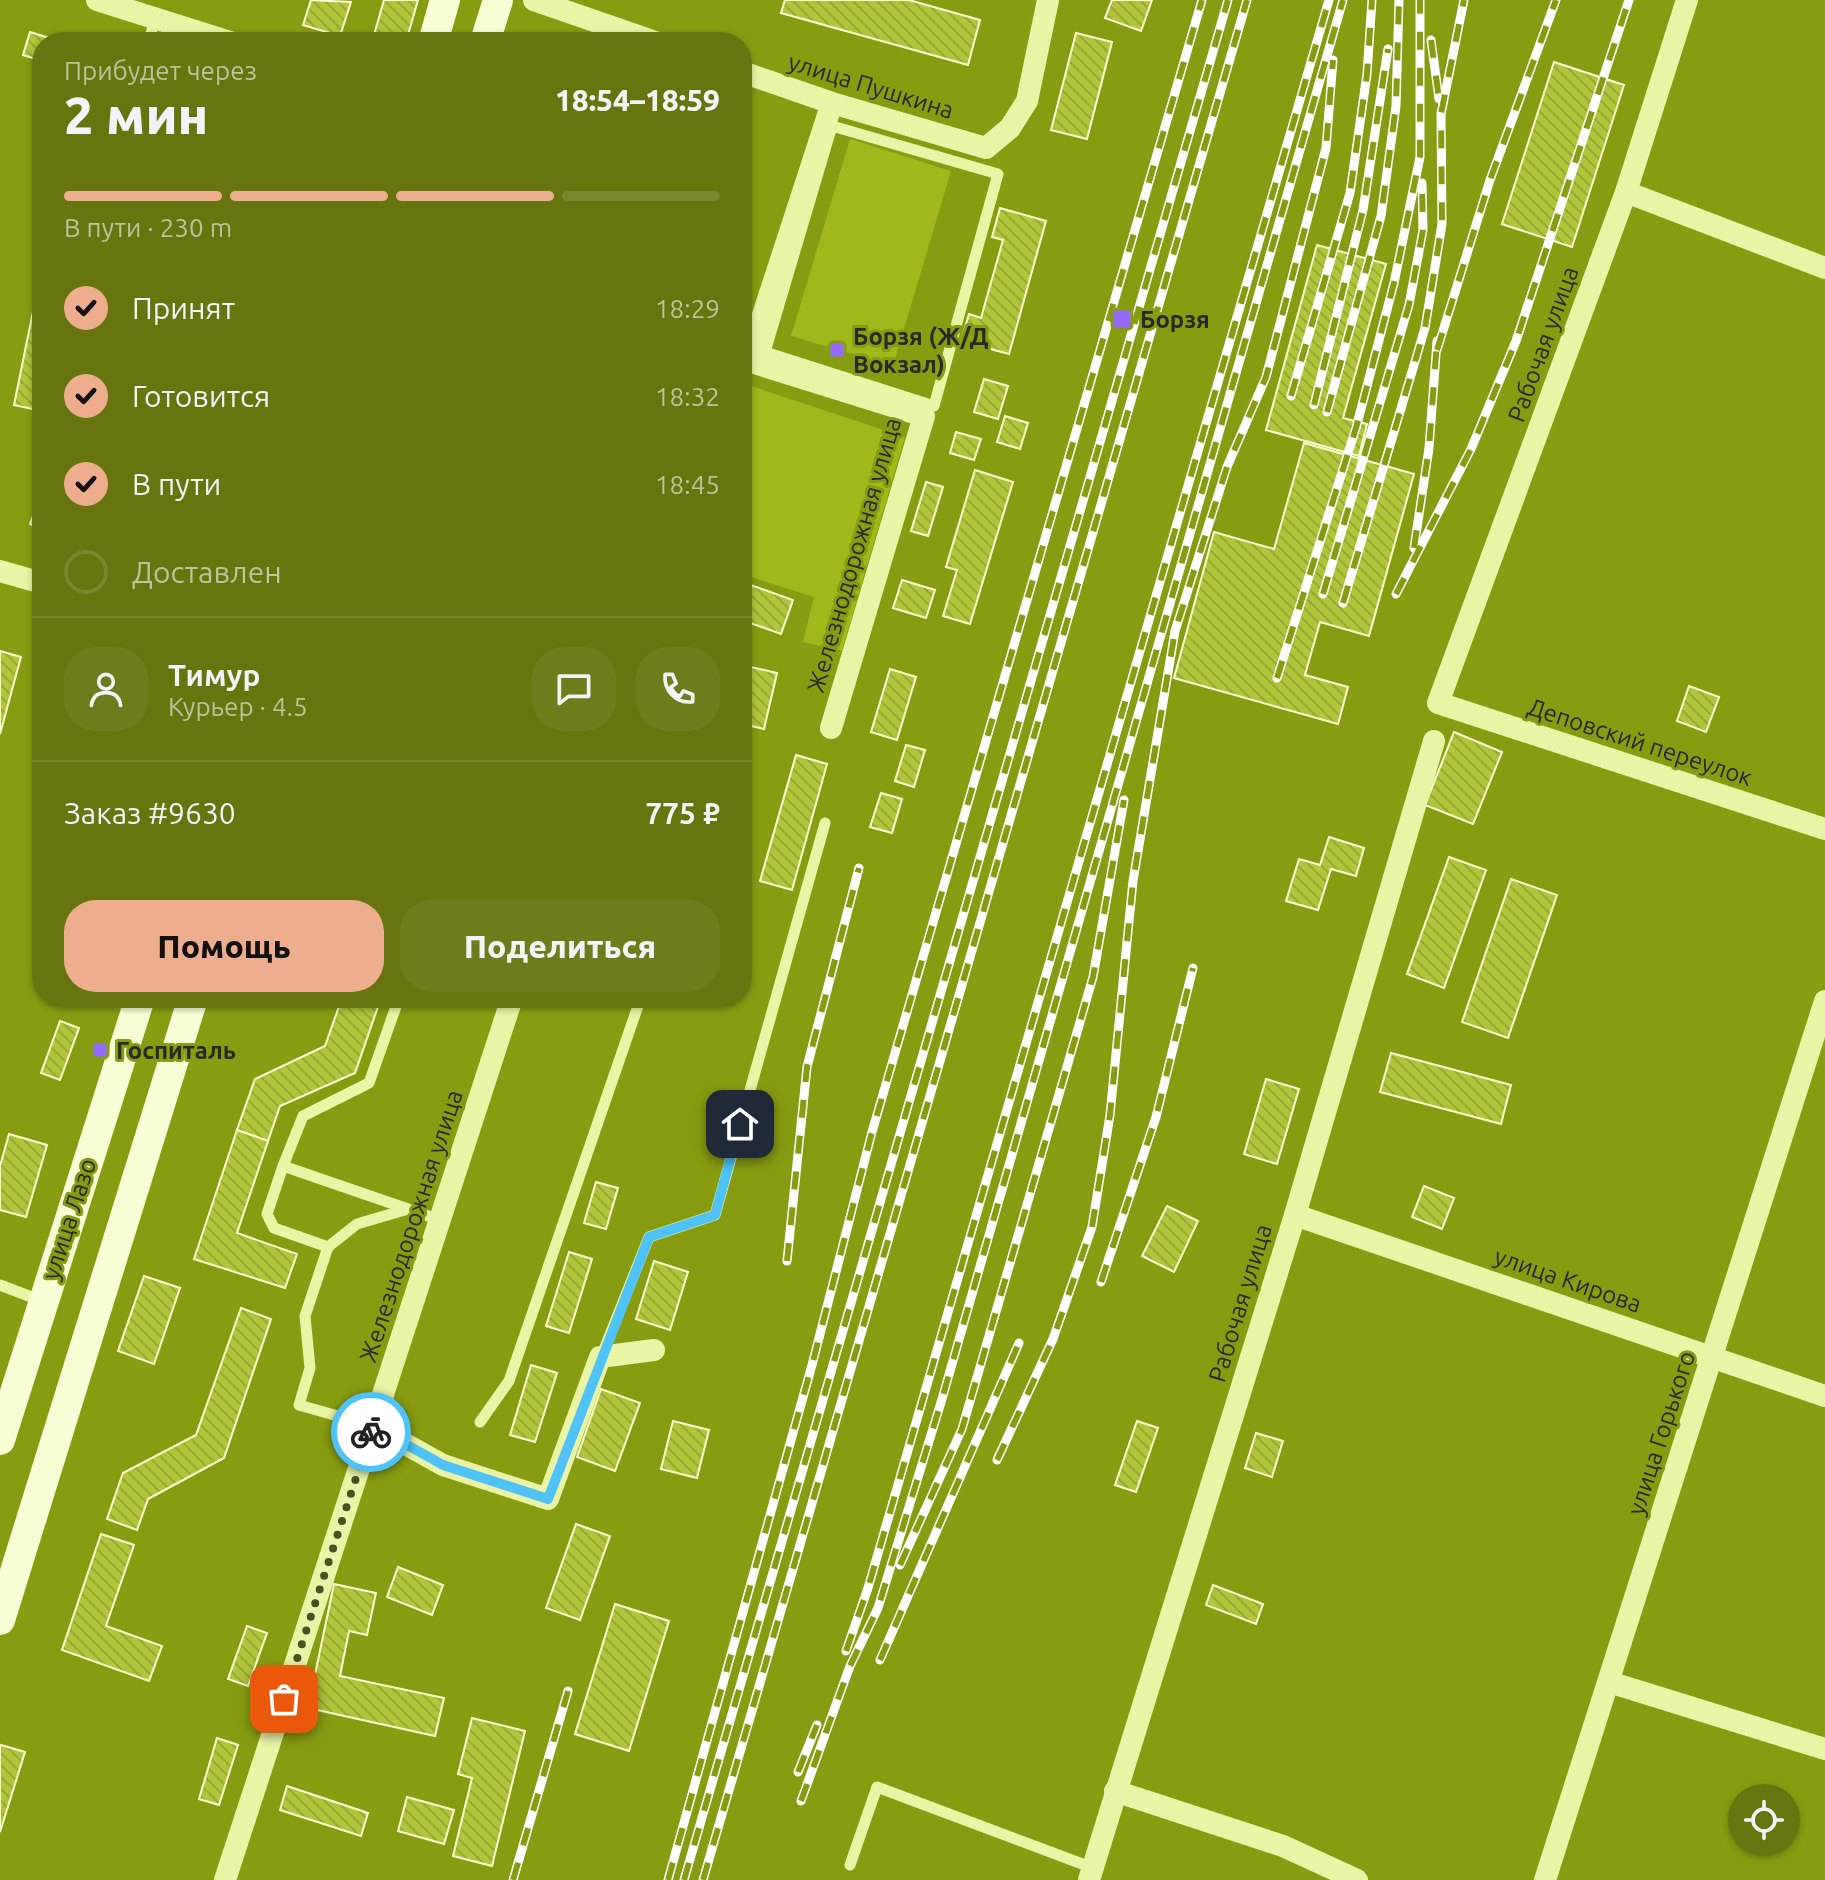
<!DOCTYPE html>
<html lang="ru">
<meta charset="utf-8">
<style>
:root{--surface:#66750d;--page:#6e7d1b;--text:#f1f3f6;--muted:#bcc39d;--line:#79872e;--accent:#eead8d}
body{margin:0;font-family:Ubuntu,sans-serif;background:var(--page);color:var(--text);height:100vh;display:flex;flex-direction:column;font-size:30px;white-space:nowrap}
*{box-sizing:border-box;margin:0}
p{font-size:26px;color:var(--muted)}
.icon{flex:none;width:44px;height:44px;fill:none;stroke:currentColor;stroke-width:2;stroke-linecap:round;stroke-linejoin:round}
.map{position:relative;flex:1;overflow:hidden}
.sheet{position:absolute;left:32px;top:32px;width:720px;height:976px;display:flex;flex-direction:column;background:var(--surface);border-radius:32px;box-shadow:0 2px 6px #0004}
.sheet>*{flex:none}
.controls{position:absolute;left:1728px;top:1784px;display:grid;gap:16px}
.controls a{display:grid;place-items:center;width:72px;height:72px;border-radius:50%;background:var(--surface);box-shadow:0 2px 6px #0004;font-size:40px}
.pin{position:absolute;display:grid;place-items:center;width:68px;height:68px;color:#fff;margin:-34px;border-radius:16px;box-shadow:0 4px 12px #0006}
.courier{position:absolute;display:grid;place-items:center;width:80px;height:80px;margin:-40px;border:6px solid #4fc3f7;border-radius:50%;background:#fff;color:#222;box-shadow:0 2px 10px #0007}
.headline em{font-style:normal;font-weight:800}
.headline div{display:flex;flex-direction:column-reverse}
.headline{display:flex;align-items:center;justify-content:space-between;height:136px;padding:0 32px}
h1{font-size:52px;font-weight:800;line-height:60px}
.bar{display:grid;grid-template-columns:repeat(4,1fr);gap:12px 8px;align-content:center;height:96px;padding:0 32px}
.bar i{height:10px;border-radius:6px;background:var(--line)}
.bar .selected{background:var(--accent)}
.bar p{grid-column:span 4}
.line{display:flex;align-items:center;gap:20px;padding:0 32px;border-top:2px solid var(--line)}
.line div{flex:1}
.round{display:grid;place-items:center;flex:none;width:84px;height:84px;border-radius:32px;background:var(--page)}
ol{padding:0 32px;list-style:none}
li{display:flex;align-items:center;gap:24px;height:88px}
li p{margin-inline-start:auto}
li .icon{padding:8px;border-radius:50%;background:var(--accent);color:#111;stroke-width:4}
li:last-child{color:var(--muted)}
li i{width:44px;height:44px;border:4px solid var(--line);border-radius:50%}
.button{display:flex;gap:16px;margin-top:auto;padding:16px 32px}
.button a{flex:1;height:92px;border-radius:32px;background:var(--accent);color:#111;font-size:32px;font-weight:800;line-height:92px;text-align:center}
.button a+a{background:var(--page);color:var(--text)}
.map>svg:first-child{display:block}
</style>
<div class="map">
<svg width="1825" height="1880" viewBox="0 0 1825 1880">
<defs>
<pattern id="building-back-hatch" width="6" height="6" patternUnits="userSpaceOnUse" patternTransform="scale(2)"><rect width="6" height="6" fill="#b2c43a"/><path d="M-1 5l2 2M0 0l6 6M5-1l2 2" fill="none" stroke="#99a833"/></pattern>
</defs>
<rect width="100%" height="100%" fill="#889c11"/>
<!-- green -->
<g fill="#a2b719">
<path d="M850,139L951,171L893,366L791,336Z"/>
<path d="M748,385L905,437L842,651L803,642L814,597L742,574V403Z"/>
</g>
<!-- building -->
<g fill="url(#building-back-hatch)" stroke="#f8fecf" stroke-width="2">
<path d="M311,0L351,2L340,36L303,25Z"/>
<path d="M384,0H418L406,42H372Z"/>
<path d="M785,0H909L980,20L968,65L781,13Z"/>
<path d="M1112,0H1152L1141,31L1105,18Z"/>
<path d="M30,32L62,42H42V61L23,55Z"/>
<path d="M1076,33L1112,42L1087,139L1051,130Z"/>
<path d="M1554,62L1624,85L1572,247L1502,224Z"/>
<path d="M1000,208L1046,221L1009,354L961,341L969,314L981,318L1003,240L992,237Z"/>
<path d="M1317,245L1386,264L1343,418L1367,424L1359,456L1266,430Z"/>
<path d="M42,267V411L14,405Z"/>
<path d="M984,379L1008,386L998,419L974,412Z"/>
<path d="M1005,416L1028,423L1020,449L997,442Z"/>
<path d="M956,432L981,439L974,460L950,453Z"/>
<path d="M1304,443L1414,474L1369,636L1320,622L1305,675L1348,687L1338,724L1174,678L1214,532L1274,549Z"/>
<path d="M975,470L1013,482L970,624L943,616L957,570L946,567Z"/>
<path d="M926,482L943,487L928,536L911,531Z"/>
<path d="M39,500L42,501V529L30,524Z"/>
<path d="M902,580L935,590L926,618L893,608Z"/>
<path d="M742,582L793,600L781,634L742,620Z"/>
<path d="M0,651L21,657L0,734Z"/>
<path d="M742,665L777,673L764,729L742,724Z"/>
<path d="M890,669L916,677L897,740L871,732Z"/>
<path d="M1689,686L1719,697L1706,732L1677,721Z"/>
<path d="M1454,732L1502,752L1473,824L1425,805Z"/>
<path d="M906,745L925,750L914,787L895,781Z"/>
<path d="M796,755L827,764L792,890L760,881Z"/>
<path d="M881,793L902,799L892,833L870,827Z"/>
<path d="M1329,837L1364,848L1356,876L1331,869L1318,910L1286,901L1299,859L1320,865Z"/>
<path d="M1449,857L1486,870L1444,988L1407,974Z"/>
<path d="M1511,879L1557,895L1508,1038L1462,1022Z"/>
<path d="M342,998H381L355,1073L280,1106L268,1141L237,1130L255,1079L325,1046Z"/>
<path d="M60,1021L79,1028L60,1080L41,1073Z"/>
<path d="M1391,1053L1511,1085L1501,1124L1380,1092Z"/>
<path d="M1266,1079L1299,1089L1277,1164L1244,1154Z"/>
<path d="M237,1130L268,1141L237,1233L297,1254L285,1288L194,1259Z"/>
<path d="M9,1134L47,1145L26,1217L0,1210V1166Z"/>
<path d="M596,1182L618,1188L606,1229L584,1223Z"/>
<path d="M1424,1186L1454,1198L1442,1229L1412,1217Z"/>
<path d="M1167,1206L1198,1221L1174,1272L1142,1256Z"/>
<path d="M569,1252L592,1259L569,1333L546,1326Z"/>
<path d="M654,1261L688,1272L670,1330L636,1319Z"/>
<path d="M144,1276L180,1288L154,1364L118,1351Z"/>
<path d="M241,1308L271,1319L224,1458L148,1499L137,1530L107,1519L123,1473L196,1435Z"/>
<path d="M531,1365L557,1373L535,1442L510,1435Z"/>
<path d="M601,1389L640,1403L615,1471L577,1457Z"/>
<path d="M673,1421L709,1430L697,1478L661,1469Z"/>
<path d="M1137,1421L1158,1428L1136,1492L1115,1485Z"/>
<path d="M1256,1433L1283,1441L1272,1477L1245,1468Z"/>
<path d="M576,1524L610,1536L580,1620L546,1608Z"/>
<path d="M101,1534L134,1545L106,1626L162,1646L149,1681L62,1650Z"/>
<path d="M398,1567L443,1585L432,1615L387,1597Z"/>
<path d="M334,1584L376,1593L367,1635L349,1631L340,1676L444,1698L435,1736L308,1708Z"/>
<path d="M1213,1585L1263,1604L1256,1624L1206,1605Z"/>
<path d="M615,1604L669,1621L629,1751L575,1734Z"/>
<path d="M247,1626L267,1633L248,1686L228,1679Z"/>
<path d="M472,1718L525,1731L492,1866L453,1856L472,1778L458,1774Z"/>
<path d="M217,1738L238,1745L219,1805L199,1799Z"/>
<path d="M1,1745L25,1752L0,1832V1747Z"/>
<path d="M287,1786L368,1813L361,1836L280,1810Z"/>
<path d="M407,1797L454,1810L444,1844L398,1831Z"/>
</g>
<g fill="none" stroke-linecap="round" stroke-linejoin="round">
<!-- lane -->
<g stroke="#eaf4a6" stroke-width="11">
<path d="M149,42L155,18"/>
<path d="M832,126L998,174L934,406L765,352Z"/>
<path d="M283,1166L303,1116L369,1083L399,998"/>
<path d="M328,1247L357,1224L408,1209"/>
<path d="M0,1285L42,1301"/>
<path d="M601,1357L649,1237L715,1215L825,823"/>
<path d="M480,1422L509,1381L640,1000L631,998"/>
<path d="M373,1426L299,1405L310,1368L305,1316L328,1247L274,1228L267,1214L283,1166L440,1220"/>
<path d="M850,1865L877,1787L1093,1868"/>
</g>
<!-- street -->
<g stroke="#eaf4a6" stroke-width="22">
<path d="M97,0L230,42"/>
<path d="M534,0L655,42"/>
<path d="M1687,0L1626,192L1438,703L1825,829"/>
<path d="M742,72L832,103L986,148L1010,128L1027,101L1048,0"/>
<path d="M1626,192L1825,268"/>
<path d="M0,571L42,583"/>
<path d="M831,728L924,416L748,361L832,103"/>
<path d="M1295,1215L1825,1396"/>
<path d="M373,1426L443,1465L548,1499L600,1357L654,1350"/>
<path d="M1609,1682L1825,1749"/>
<path d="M1115,1791L1283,1846L1357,1880"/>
<path d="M225,1880L512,998"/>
<path d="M1089,1880L1295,1215L1434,741"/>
<path d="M1545,1880L1825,1001"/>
</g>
<!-- secondary -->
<g stroke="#f8fdd6" stroke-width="30">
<path d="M433,42L445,0"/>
<path d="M485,42L498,0"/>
<path d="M0,1440L140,998"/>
<path d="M0,1620L193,998"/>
</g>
<!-- rail casing -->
<g stroke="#fff" stroke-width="9">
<g id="rail">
<path d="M1431,40L1439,99"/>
<path d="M1437,350L1490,180L1556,0"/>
<path d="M1291,396L1350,193L1367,74L1372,0"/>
<path d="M1314,405L1363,210L1388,49"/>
<path d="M1327,412L1381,216L1396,106L1399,0"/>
<path d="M1414,548L1429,448L1437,341"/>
<path d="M1323,594L1409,305L1423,230L1422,183"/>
<path d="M1396,594L1471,449L1516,341L1629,0"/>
<path d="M1343,603L1425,328L1442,224L1441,114L1464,0"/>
<path d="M1277,678L1356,428L1394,283L1420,157V0"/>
<path d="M787,1261L807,1067L859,868"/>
<path d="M1101,1282L1156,1117L1193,968"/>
<path d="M997,1460L1053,1339L1092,1227L1110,1115L1133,881L1175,631L1227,467L1266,377L1326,148L1333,60"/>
<path d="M900,1565L962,1429L1093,977L1124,800"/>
<path d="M846,1651L868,1588L1329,0"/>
<path d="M880,1660L1019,1343"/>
<path d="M798,1772L817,1725"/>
<path d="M801,1801L850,1666L878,1608L942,1399L1343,0"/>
<path d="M513,1880L568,1691"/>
<path d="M668,1880L812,1365L872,1132L1202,0"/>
<path d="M684,1880L1228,0"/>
<path d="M703,1880L1247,0"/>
</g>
</g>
<!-- rail -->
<use href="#rail" stroke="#889c11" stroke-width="6" stroke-dasharray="18" stroke-linecap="butt"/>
</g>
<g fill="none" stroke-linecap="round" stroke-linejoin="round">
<!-- done -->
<path stroke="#4a5121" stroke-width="8" stroke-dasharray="0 14.4" d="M284,1699L371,1432"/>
<!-- route -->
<path stroke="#4fc3f7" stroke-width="10" d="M371,1432L373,1426L443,1465L548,1499L649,1237L715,1215L740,1124"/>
</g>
<!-- markers -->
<g fill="#956aff" stroke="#889c11" stroke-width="3">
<rect x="1112" y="309" width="20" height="20" rx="4"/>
<rect x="829" y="342" width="16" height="16" rx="4"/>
<rect x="92" y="1042" width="16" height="16" rx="4"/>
</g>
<g text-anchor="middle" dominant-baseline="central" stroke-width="6" stroke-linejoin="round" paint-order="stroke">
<!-- street labels -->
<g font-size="24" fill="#292929" stroke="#889c11">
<text transform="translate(871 86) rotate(17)">улица Пушкина</text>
<text transform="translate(1543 344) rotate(-70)">Рабочая улица</text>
<text transform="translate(854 555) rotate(-74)">Железнодорожная улица</text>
<text transform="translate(1640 742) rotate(18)">Деповский переулок</text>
<text transform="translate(69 1219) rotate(-72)">улица Лазо</text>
<text transform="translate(411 1226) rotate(-72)">Железнодорожная улица</text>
<text transform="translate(1568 1280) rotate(19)">улица Кирова</text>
<text transform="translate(1240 1303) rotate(-73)">Рабочая улица</text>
<text transform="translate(1661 1433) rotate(-72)">улица Горького</text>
</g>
<!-- poi labels -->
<g font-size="24" font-weight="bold" fill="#292929" stroke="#889c11" text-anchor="start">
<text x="1140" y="319">Борзя</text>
<text x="853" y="336">Борзя (Ж/Д<tspan x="853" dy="28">Вокзал)</tspan></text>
<text x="116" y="1050">Госпиталь</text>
</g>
</g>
</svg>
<div class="controls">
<a><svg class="icon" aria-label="locate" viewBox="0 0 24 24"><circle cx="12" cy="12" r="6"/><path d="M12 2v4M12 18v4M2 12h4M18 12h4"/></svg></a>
</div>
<div class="pin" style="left:284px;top:1699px;background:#ea580c"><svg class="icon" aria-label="bag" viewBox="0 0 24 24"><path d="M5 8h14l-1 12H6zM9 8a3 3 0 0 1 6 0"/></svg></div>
<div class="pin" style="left:740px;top:1124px;background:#1f2937"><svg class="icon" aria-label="home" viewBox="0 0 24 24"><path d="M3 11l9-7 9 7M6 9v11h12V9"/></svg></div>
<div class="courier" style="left:371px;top:1432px"><svg class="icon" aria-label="bike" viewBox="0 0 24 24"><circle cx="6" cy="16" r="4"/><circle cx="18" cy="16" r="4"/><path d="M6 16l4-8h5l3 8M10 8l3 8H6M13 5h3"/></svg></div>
<section class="sheet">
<div class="headline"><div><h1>2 мин</h1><p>Прибудет через</p></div><em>18:54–18:59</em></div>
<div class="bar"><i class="selected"></i><i class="selected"></i><i class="selected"></i><i></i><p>В пути · 230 m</p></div>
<ol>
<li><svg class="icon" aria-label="check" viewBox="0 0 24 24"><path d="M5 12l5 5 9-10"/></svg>Принят<p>18:29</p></li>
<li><svg class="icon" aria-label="check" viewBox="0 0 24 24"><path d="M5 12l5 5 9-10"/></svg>Готовится<p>18:32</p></li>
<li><svg class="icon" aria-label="check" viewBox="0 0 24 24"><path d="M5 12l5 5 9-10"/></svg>В пути<p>18:45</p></li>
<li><i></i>Доставлен</li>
</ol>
<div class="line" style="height:144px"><a class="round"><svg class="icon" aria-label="person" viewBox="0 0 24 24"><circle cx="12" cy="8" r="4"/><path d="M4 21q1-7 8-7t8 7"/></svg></a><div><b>Тимур</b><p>Курьер · 4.5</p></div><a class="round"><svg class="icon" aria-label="chat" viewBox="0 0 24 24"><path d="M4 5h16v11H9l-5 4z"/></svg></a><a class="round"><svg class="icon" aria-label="phone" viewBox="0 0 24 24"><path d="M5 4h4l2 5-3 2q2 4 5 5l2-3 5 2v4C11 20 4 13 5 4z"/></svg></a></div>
<div class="line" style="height:104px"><div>Заказ #9630</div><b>775 ₽</b></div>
<div class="button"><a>Помощь</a><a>Поделиться</a></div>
</section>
</div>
